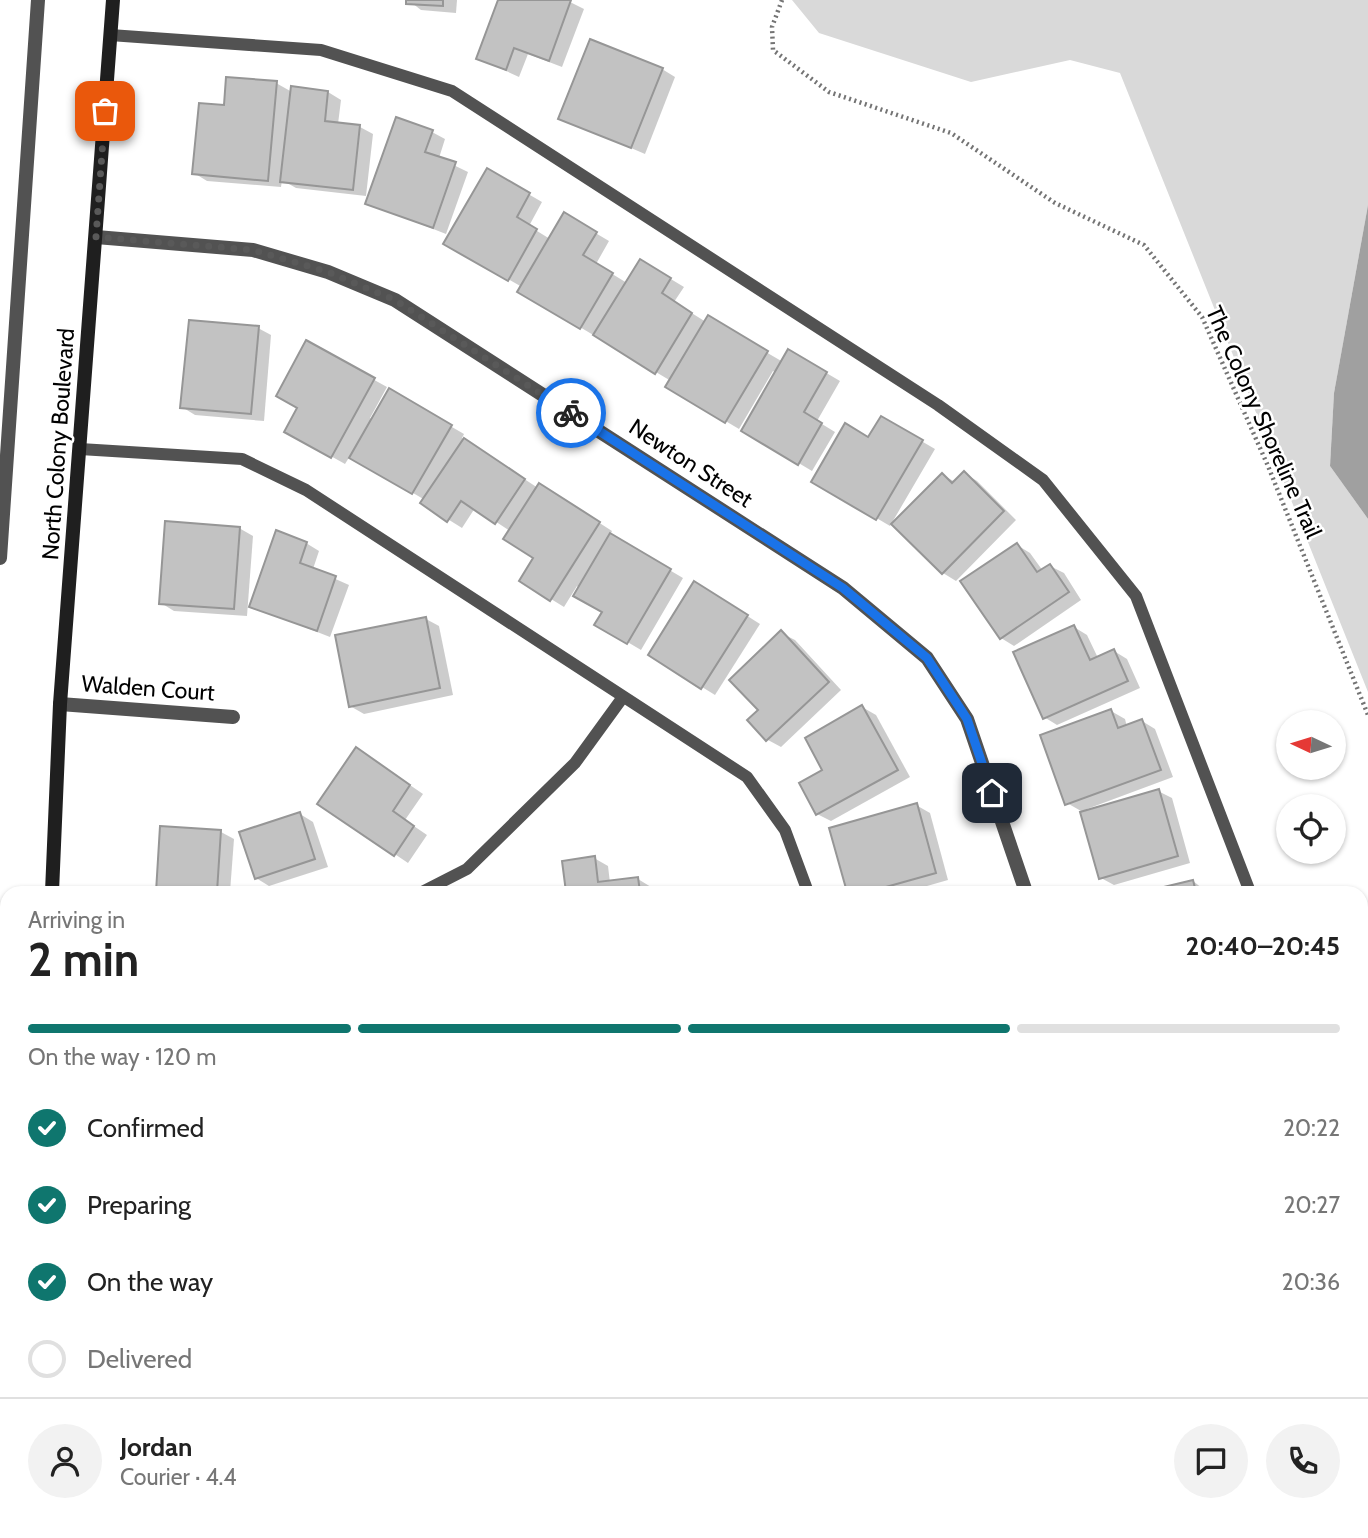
<!DOCTYPE html>
<meta charset="utf-8">
<style>
:root{--surface:#fff;--page:#f2f2f2;--text:#222;--muted:#767676;--line:#e0e0e0;--accent:#0f766e}
body{margin:0;font-family:Cabin,sans-serif;background:var(--page);color:var(--text);height:100vh;display:flex;flex-direction:column;font-size:26px;white-space:nowrap}
*{box-sizing:border-box;margin:0}
p{font-size:23px;color:var(--muted)}
.icon{flex:none;width:38px;height:38px;fill:none;stroke:currentColor;stroke-width:2;stroke-linecap:round;stroke-linejoin:round}
.map{position:relative;flex:1;overflow:hidden}
.panel{position:absolute;left:0px;top:886px;width:1368px;height:653px;display:flex;flex-direction:column;background:var(--surface);border-radius:21px 21px 0 0;box-shadow:0 2px 5px #0004}
.panel>*{flex:none}
.needle{width:46px;rotate:274deg}
.tools{position:absolute;left:1276px;top:710px;display:grid;gap:14px}
.tools a{display:grid;place-items:center;width:70px;height:70px;border-radius:50%;background:var(--surface);box-shadow:0 2px 5px #0004;font-size:35px}
.pin{position:absolute;display:grid;place-items:center;width:60px;height:60px;color:#fff;margin:-30px;border-radius:14px;box-shadow:0 4px 10px #0006}
.courier{position:absolute;display:grid;place-items:center;width:70px;height:70px;margin:-35px;border:5px solid #1a73e8;border-radius:50%;background:#fff;color:#222;box-shadow:0 2px 9px #0007}
.summary em{font-style:normal;font-weight:800}
.summary div{display:flex;flex-direction:column-reverse}
.summary{display:flex;align-items:center;justify-content:space-between;height:119px;padding:0 28px}
h1{font-size:46px;font-weight:800;line-height:52px}
.bar{display:grid;grid-template-columns:repeat(4,1fr);gap:10px 7px;align-content:center;height:84px;padding:0 28px}
.bar i{height:9px;border-radius:5px;background:var(--line)}
.bar .active{background:var(--accent)}
.bar p{grid-column:span 4}
.line{display:flex;align-items:center;gap:18px;padding:0 28px;border-top:2px solid var(--line)}
.line div{flex:1}
.round{display:grid;place-items:center;flex:none;width:74px;height:74px;border-radius:37px;background:var(--page)}
ol{padding:0 28px;list-style:none}
li{display:flex;align-items:center;gap:21px;height:77px}
li p{margin-inline-start:auto}
li .icon{padding:7px;border-radius:50%;background:var(--accent);color:#fff;stroke-width:4}
li:last-child{color:var(--muted)}
li i{width:38px;height:38px;border:4px solid var(--line);border-radius:50%}
.map>svg:first-child{display:block}
</style>
<div class="map">
<svg width="1368" height="1538" viewBox="0 0 1368 1538">
<rect width="100%" height="100%" fill="#fff"/>
<!-- green -->
<g fill="#d9d9d9">
<path d="M792,0H1368V205L1334,393L1330,466L1368,519V692L1120,73L1070,60L971,82L819,33Z"/>
<path d="M1368,1356V1538H1235L1234,1531H1362V1357Z"/>
<path d="M830,1531H1153L1152,1538H822Z"/>
</g>
<!-- water -->
<g fill="#a0a0a0">
<path d="M1368,205V519L1330,466L1334,393Z"/>
<path d="M913,1531H1153L1152,1538H907Z"/>
</g>
<!-- shadow -->
<g fill="#0003">
<path d="M408,0H457L456,13L421,10Z"/>
<path d="M500,0H566L584,9L562,67L528,54L519,77L478,58Z"/>
<path d="M662,69L675,77L645,154L561,118Z"/>
<path d="M276,83L292,92H328L341,100L338,124L360,127L373,134L366,196L296,188L282,180L281,187L207,181L194,173L226,107Z"/>
<path d="M432,132L445,139L439,158L468,172L446,234L367,203Z"/>
<path d="M487,170L542,202L529,226L550,239L565,215L609,241L596,264L627,283L641,261L684,287L674,302L706,322L708,318L783,362L789,351L840,381L817,421L835,432L812,471L743,430L776,373L773,371L739,429L668,387L671,381L519,291L522,287L445,243Z"/>
<path d="M258,328L271,335L264,421L195,415L182,407Z"/>
<path d="M306,342L387,387L370,418L373,420L390,391L464,434L462,438L538,488L553,493L612,531L610,535L683,578L641,650L597,624L604,612L577,586L564,607L551,599L536,557L510,531L475,508L462,528L422,503L425,500L350,456L345,464L286,431L299,407Z"/>
<path d="M882,418L935,449L890,526L814,481L869,439Z"/>
<path d="M964,473L977,481L1016,520L956,581L943,573V475L955,482Z"/>
<path d="M239,528L253,536L247,616L174,611L161,603Z"/>
<path d="M306,543L319,551L313,569L349,585L330,637L251,606Z"/>
<path d="M1017,545L1030,553L1043,571L1050,566L1064,573L1081,600L1014,646L1001,638Z"/>
<path d="M708,591L760,624L715,695L702,687Z"/>
<path d="M426,619L439,626L453,695L364,714L350,706Z"/>
<path d="M1074,627L1087,635L1098,658L1114,651L1127,659L1140,688L1057,725L1044,717Z"/>
<path d="M781,633L795,640L841,690L781,747L768,740L750,721L760,711Z"/>
<path d="M862,707L876,715L910,777L831,821L817,814L824,770Z"/>
<path d="M1111,711L1125,719L1127,727L1142,721L1155,729L1173,777L1087,809L1088,811L1158,791L1172,798L1190,863L1114,885L1101,878L1081,811L1067,803Z"/>
<path d="M369,757L423,794L405,820L427,835L408,863L319,803Z"/>
<path d="M916,805L930,813L948,880L906,892H848L831,829Z"/>
<path d="M300,814L313,822L328,867L269,886L256,878Z"/>
<path d="M162,828L221,832L234,839L230,892H157Z"/>
<path d="M594,858L608,866L610,883L638,879L651,887L652,892H568L564,862Z"/>
<path d="M1193,881L1207,892H1150Z"/>
<path d="M943,889L949,892H926Z"/>
<path d="M242,1531H327L329,1538H244Z"/>
<path d="M334,1531H421L424,1538H337Z"/>
<path d="M428,1531H460L440,1538Z"/>
</g>
<!-- building -->
<g fill="#c2c2c2" stroke="#969696" stroke-width="2">
<path d="M406,0H443V6L406,4Z"/>
<path d="M498,0H571L549,61L514,48L506,70L476,59Z"/>
<path d="M590,39L663,68L631,148L558,119Z"/>
<path d="M226,77L277,81L268,181L192,174L199,103L224,105Z"/>
<path d="M291,86L328,91L325,121L360,125L353,190L280,182Z"/>
<path d="M396,117L433,130L425,152L456,162L433,228L365,204Z"/>
<path d="M487,168L530,193L517,217L537,229L508,281L443,244Z"/>
<path d="M564,212L597,232L583,255L613,273L580,329L517,292Z"/>
<path d="M640,259L671,278L662,293L692,313L655,374L593,335Z"/>
<path d="M708,315L768,351L725,423L665,387Z"/>
<path d="M189,320L259,326L251,414L180,408Z"/>
<path d="M306,340L375,378L331,458L284,432L297,408L276,396Z"/>
<path d="M788,349L827,372L804,412L822,423L798,465L741,431Z"/>
<path d="M389,388L452,425L412,494L349,458Z"/>
<path d="M881,416L923,440L876,520L811,482L845,423L868,437Z"/>
<path d="M464,438L525,479L495,524L461,501L447,522L420,503Z"/>
<path d="M964,471L1004,511L942,574L891,524L942,473L952,483Z"/>
<path d="M539,483L600,522L550,601L519,581L533,558L503,539Z"/>
<path d="M165,521L240,527L234,609L159,604Z"/>
<path d="M276,530L307,542L300,563L336,576L317,631L249,607Z"/>
<path d="M610,533L671,569L627,644L594,625L602,612L573,596Z"/>
<path d="M1017,543L1037,572L1050,564L1069,592L1000,639L960,581Z"/>
<path d="M694,581L748,615L701,689L648,655Z"/>
<path d="M426,617L440,688L349,707L335,635Z"/>
<path d="M1074,625L1090,660L1114,649L1128,681L1043,719L1013,652Z"/>
<path d="M781,630L829,682L766,741L747,720L758,710L729,680Z"/>
<path d="M862,705L898,770L816,815L799,783L822,770L805,738Z"/>
<path d="M1111,709L1118,728L1142,719L1161,770L1065,805L1040,735Z"/>
<path d="M356,747L410,785L393,811L414,826L394,856L317,804Z"/>
<path d="M1159,789L1178,856L1099,879L1080,812Z"/>
<path d="M917,803L936,873L868,892H847L829,828Z"/>
<path d="M300,812L315,859L255,879L239,832Z"/>
<path d="M160,826L221,830L217,892H156Z"/>
<path d="M595,856L598,882L638,877L640,892H566L562,861Z"/>
<path d="M1193,880L1196,892H1143Z"/>
<path d="M240,1531H317L319,1538H242Z"/>
<path d="M332,1531H412L395,1538H335Z"/>
</g>
<g fill="none" stroke-linecap="round" stroke-linejoin="round">
<!-- path -->
<g stroke="#747474" stroke-width="4.5" stroke-dasharray="2 3.5" stroke-linecap="butt">
<path d="M782,0L772,27L773,50L829,92L951,133L1055,203L1144,245L1202,317L1268,466L1368,715"/>
<path d="M1362,1070L1368,1071"/>
<path d="M1362,1312L1368,1311"/>
<path d="M1179,1531V1538"/>
</g>
<!-- lane -->
<g stroke="#525252" stroke-width="12">
<path d="M110,35L321,50L452,91L938,405L1043,480L1136,596L1250,892"/>
<path d="M80,449L242,459L306,490L747,777L785,830L808,892"/>
<path d="M422,892L467,869L575,763L623,697"/>
</g>
<!-- street -->
<g stroke="#525252" stroke-width="14">
<path d="M96,237L253,250L328,272L395,300L843,588L927,658L967,719L1026,892"/>
<path d="M0,558L38,0"/>
<path d="M60,704L233,717"/>
<path d="M0,1268L7,1304"/>
<path d="M58,1531L60,1538"/>
<path d="M789,1538L802,1531"/>
</g>
<!-- secondary -->
<g stroke="#1f1f1f" stroke-width="14">
<path d="M52,892L60,704L113,0"/>
<path d="M132,1531L134,1538"/>
</g>
</g>
<g fill="none" stroke-linecap="round" stroke-linejoin="round">
<!-- done -->
<path stroke="#595959" stroke-width="7" stroke-dasharray="0 12.6" d="M105,111L96,237L253,250L328,272L395,300L571,413"/>
<!-- route -->
<path stroke="#1a73e8" stroke-width="9" d="M571,413L843,588L927,658L967,719L992,793"/>
</g>
<g text-anchor="middle" dominant-baseline="central" stroke-width="5" stroke-linejoin="round" paint-order="stroke">
<!-- street labels -->
<g font-size="23" fill="#000" stroke="#fff">
<text transform="translate(1264 422) rotate(66)">The Colony Shoreline Trail</text>
<text transform="translate(58 444) rotate(-86)">North Colony Boulevard</text>
<text transform="translate(691 463) rotate(33)">Newton Street</text>
<text transform="translate(148 688) rotate(4)">Walden Court</text>
</g>
</g>
</svg>
<div class="tools">
<a><svg class="needle" viewBox="-14 -14 28 28"><path d="M0-13l5 13h-10z" fill="#e53935"/><path d="M0 13l5-13h-10z" fill="#767676"/></svg></a>
<a><svg class="icon" aria-label="locate" viewBox="0 0 24 24"><circle cx="12" cy="12" r="6"/><path d="M12 2v4M12 18v4M2 12h4M18 12h4"/></svg></a>
</div>
<div class="pin" style="left:105px;top:111px;background:#ea580c"><svg class="icon" aria-label="bag" viewBox="0 0 24 24"><path d="M5 8h14l-1 12H6zM9 8a3 3 0 0 1 6 0"/></svg></div>
<div class="pin" style="left:992px;top:793px;background:#1f2937"><svg class="icon" aria-label="home" viewBox="0 0 24 24"><path d="M3 11l9-7 9 7M6 9v11h12V9"/></svg></div>
<div class="courier" style="left:571px;top:413px"><svg class="icon" aria-label="bike" viewBox="0 0 24 24"><circle cx="6" cy="16" r="4"/><circle cx="18" cy="16" r="4"/><path d="M6 16l4-8h5l3 8M10 8l3 8H6M13 5h3"/></svg></div>
<section class="panel">
<div class="summary"><div><h1>2 min</h1><p>Arriving in</p></div><em>20:40–20:45</em></div>
<div class="bar"><i class="active"></i><i class="active"></i><i class="active"></i><i></i><p>On the way · 120 m</p></div>
<ol>
<li><svg class="icon" aria-label="check" viewBox="0 0 24 24"><path d="M5 12l5 5 9-10"/></svg>Confirmed<p>20:22</p></li>
<li><svg class="icon" aria-label="check" viewBox="0 0 24 24"><path d="M5 12l5 5 9-10"/></svg>Preparing<p>20:27</p></li>
<li><svg class="icon" aria-label="check" viewBox="0 0 24 24"><path d="M5 12l5 5 9-10"/></svg>On the way<p>20:36</p></li>
<li><i></i>Delivered</li>
</ol>
<div class="line" style="height:126px"><a class="round"><svg class="icon" aria-label="person" viewBox="0 0 24 24"><circle cx="12" cy="8" r="4"/><path d="M4 21q1-7 8-7t8 7"/></svg></a><div><b>Jordan</b><p>Courier · 4.4</p></div><a class="round"><svg class="icon" aria-label="chat" viewBox="0 0 24 24"><path d="M4 5h16v11H9l-5 4z"/></svg></a><a class="round"><svg class="icon" aria-label="phone" viewBox="0 0 24 24"><path d="M5 4h4l2 5-3 2q2 4 5 5l2-3 5 2v4C11 20 4 13 5 4z"/></svg></a></div>
</section>
</div>
